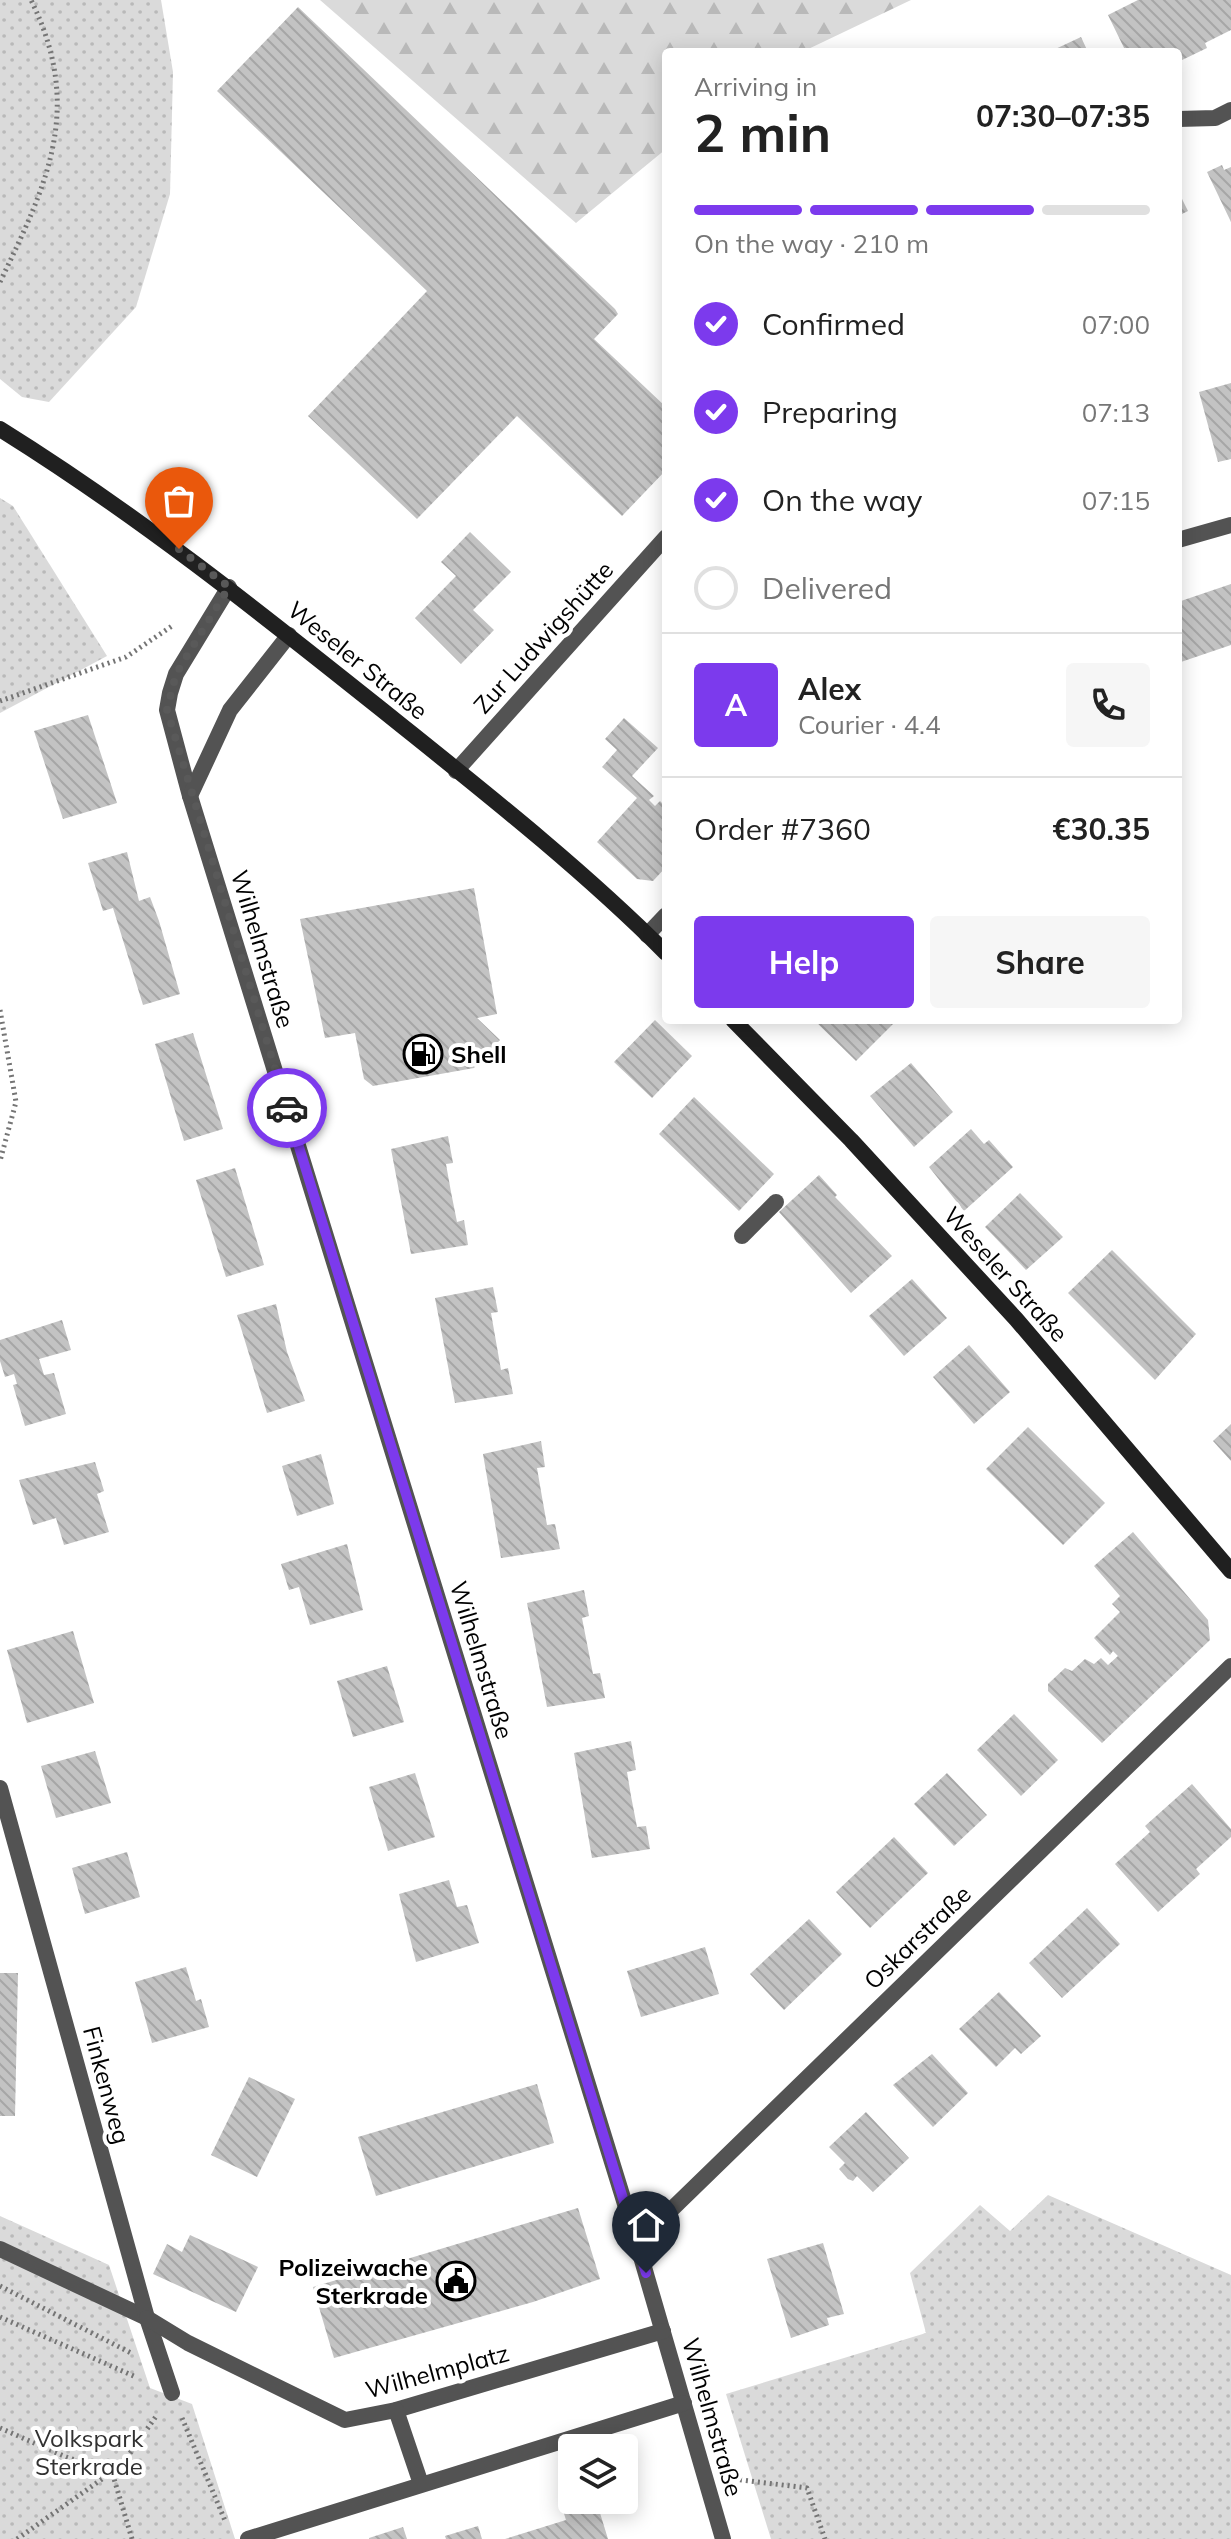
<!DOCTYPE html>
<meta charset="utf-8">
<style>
:root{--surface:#fff;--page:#f6f6f6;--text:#222;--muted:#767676;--line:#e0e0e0;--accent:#7c3aed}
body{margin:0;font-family:Mulish,sans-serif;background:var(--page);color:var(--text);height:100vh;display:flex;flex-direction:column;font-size:30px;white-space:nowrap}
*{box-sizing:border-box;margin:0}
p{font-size:26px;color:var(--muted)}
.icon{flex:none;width:44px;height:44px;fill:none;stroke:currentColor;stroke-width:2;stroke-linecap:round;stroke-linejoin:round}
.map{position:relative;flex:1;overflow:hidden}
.drawer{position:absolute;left:662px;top:48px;width:520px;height:976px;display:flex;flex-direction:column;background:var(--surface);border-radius:8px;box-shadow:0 4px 20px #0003}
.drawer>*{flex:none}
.fabs{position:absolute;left:558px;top:2434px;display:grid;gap:16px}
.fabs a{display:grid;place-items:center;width:80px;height:80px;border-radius:8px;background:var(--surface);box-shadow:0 4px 20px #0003;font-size:40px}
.pin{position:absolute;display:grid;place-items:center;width:68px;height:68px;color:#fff;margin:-82px -34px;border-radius:50% 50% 50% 0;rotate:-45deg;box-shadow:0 0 8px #0007}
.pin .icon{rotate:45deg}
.courier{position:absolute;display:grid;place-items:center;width:80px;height:80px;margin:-40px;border:6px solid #7c3aed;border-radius:50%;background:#fff;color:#222;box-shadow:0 2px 10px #0007}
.head em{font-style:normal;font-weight:700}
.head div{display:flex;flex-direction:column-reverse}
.head{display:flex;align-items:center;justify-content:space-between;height:136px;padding:0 32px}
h1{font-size:52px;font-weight:700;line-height:60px}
.bar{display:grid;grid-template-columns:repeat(4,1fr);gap:12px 8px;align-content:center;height:96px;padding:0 32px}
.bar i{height:10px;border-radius:6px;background:var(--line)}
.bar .selected{background:var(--accent)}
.bar p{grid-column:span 4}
.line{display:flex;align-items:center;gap:20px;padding:0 32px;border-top:2px solid var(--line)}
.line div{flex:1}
.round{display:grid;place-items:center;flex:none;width:84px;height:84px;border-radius:8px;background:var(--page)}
ol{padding:0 32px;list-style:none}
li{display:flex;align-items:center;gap:24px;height:88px}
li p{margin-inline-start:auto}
li .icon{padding:8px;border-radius:50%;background:var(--accent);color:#fff;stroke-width:4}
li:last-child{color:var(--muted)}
li i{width:44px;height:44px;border:4px solid var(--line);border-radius:50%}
.button{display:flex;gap:16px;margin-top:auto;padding:16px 32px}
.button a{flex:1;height:92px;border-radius:8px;background:var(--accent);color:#fff;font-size:32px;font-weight:700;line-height:92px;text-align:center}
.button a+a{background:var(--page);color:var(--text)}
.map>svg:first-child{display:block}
</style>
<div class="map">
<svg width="1231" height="2539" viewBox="0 0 1231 2539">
<defs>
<pattern id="green-dots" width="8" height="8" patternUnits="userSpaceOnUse" patternTransform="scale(2)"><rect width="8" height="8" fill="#dadada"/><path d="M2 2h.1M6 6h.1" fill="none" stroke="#b9b9b9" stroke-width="1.8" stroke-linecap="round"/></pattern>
<pattern id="forest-firs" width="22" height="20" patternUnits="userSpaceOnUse" patternTransform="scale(2)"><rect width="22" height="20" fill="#dadada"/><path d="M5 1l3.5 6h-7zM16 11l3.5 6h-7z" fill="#b9b9b9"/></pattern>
<pattern id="building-back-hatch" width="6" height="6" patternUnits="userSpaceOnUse" patternTransform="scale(2)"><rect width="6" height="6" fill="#c3c3c3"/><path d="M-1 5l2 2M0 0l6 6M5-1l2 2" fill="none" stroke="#a6a6a6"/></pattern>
</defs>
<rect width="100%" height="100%" fill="#fff"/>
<!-- green -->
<g fill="url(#green-dots)">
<path d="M0,0H161L173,72L170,194L136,307L49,402L22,397L0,379Z"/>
<path d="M0,498L13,506L107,656L0,713Z"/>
<path d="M1048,2195L1231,2275V2539H771L726,2394L926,2333L910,2273L980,2205L1010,2231Z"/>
<path d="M0,2216L109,2265L150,2388L192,2404L235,2539H0Z"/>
</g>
<!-- forest -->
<path fill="url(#forest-firs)" d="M320,0H911L802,52H666V149L576,223Z"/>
<!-- building -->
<g fill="url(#building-back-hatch)">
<path d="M1138,0H1231V30L1205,43L1207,48L1180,61L1178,52H1126L1108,15Z"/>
<path d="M298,7L615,309L618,314L594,339L666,407V470L622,516L517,416L417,519L308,416L427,291L217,91Z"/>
<path d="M1081,37L1088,52H1049Z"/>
<path d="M1222,165L1224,170L1231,167V222L1207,172Z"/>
<path d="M1178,191L1188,211L1178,216Z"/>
<path d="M1231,383V459L1218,462L1199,392Z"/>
<path d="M470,532L511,572L473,610L494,630L461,664L415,618L456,576L441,562Z"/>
<path d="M1231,584V645L1178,663V602Z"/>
<path d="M88,715L117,803L63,819L34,731Z"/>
<path d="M624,718L658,748L632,776L654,796L649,800L655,806L660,801L666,807V867L653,881L637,879L597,842L637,798L602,767L617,750L605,739Z"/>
<path d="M127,852L139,901L150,897L159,921L180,994L143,1005L113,908L103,911L88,863Z"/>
<path d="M474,888L497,1014L477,1018L500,1040L474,1068L373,1086L364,1079L355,1033L325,1038L300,919Z"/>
<path d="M655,1020L692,1056L652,1098L614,1062Z"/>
<path d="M814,1020H897L856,1061Z"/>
<path d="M193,1033L223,1129L184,1141L155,1044Z"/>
<path d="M911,1063L953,1112L914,1147L870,1096Z"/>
<path d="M694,1097L774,1174L739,1211L659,1134Z"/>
<path d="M971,1129L984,1144L989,1140L1013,1167L964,1211L929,1167Z"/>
<path d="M448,1136L453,1163L446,1164L451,1192L457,1222L464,1220L468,1245L411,1254L391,1149Z"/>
<path d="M235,1168L264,1265L226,1277L196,1180Z"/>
<path d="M819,1175L837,1195L835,1197L892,1256L851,1293L779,1212Z"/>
<path d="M1020,1193L1063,1237L1026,1270L985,1227Z"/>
<path d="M1112,1250L1196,1334L1155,1380L1068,1293Z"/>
<path d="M912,1279L947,1318L904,1356L869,1316Z"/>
<path d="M493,1287L498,1312L491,1313L501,1370L508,1368L513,1394L455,1403L435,1298Z"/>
<path d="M276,1304L287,1352L305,1401L267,1413L237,1315Z"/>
<path d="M62,1320L71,1350L39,1359L44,1375L54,1373L66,1414L25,1426L13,1385L17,1384L14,1374L5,1377L0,1361V1340Z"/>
<path d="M969,1345L1010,1392L974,1424L933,1377Z"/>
<path d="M1231,1424V1461L1213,1441Z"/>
<path d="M1028,1427L1105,1503L1063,1545L986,1469Z"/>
<path d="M541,1441L545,1467L537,1468L542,1497L547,1525L555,1524L560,1549L501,1558L483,1454Z"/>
<path d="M321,1454L334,1504L297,1516L282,1466Z"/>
<path d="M95,1462L104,1491L97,1494L109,1532L64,1545L56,1518L33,1525L19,1480Z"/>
<path d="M1133,1532L1208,1620L1210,1640L1102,1743L1048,1691V1684L1065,1668L1072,1671L1085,1659L1094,1664L1101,1658L1108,1665L1118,1656L1113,1651L1110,1655L1094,1638L1120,1612L1112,1604L1120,1596L1094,1566Z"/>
<path d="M347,1544L363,1610L310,1625L299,1587L289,1590L281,1564Z"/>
<path d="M584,1590L589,1616L582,1618L593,1674L600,1673L605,1698L547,1707L527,1603Z"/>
<path d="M73,1631L94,1703L27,1723L7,1650Z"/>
<path d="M387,1666L404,1722L353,1737L337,1681Z"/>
<path d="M1014,1714L1058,1760L1021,1796L977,1750Z"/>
<path d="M631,1741L636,1770L627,1772L631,1796L637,1827L646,1826L650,1849L592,1858L574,1753Z"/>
<path d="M95,1751L111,1803L56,1818L41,1766Z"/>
<path d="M415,1773L435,1837L388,1851L369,1787Z"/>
<path d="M947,1773L987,1815L954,1846L914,1804Z"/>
<path d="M1192,1784L1231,1829V1837L1196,1869L1200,1874L1158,1912L1115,1864L1150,1832L1145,1826Z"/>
<path d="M894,1837L928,1873L870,1928L836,1892Z"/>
<path d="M127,1852L140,1897L85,1914L72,1868Z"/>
<path d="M449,1880L457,1907L467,1905L479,1943L416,1962L399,1894Z"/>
<path d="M1087,1908L1120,1944L1062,1998L1029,1963Z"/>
<path d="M809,1919L842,1954L784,2010L750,1974Z"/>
<path d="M705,1947L719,1994L641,2017L627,1971Z"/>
<path d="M186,1967L196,2001L201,1999L209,2027L152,2043L135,1982Z"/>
<path d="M0,1973H18L15,2116H0Z"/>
<path d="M999,1992L1041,2036L1021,2054L1015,2048L996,2067L959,2029Z"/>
<path d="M932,2054L968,2093L933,2127L893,2085Z"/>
<path d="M249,2077L295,2099L257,2177L211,2155Z"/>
<path d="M537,2084L554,2143L376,2196L358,2137Z"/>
<path d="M866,2112L909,2158L873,2192L857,2176L853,2181L848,2179L839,2169L845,2163L829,2147Z"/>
<path d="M578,2208L600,2279L533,2302L334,2358L313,2287Z"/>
<path d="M190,2235L258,2267L236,2312L153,2274L167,2244L182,2252Z"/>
<path d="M823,2243L844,2314L827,2318L829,2325L791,2338L767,2259Z"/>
<path d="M572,2498L596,2500L608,2539H505L566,2520L560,2501Z"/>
<path d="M478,2526L482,2539H446L445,2536Z"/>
<path d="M403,2527L407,2539H369V2538Z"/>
</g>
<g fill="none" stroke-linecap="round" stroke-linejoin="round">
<!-- path -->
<g stroke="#757575" stroke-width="5" stroke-dasharray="2 4" stroke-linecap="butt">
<path d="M0,282C48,182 84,108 31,0"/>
<path d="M0,701L126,657L172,626"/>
<path d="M0,1010L16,1102L0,1161"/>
<path d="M0,2286L131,2353"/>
<path d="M0,2317L136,2377"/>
<path d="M182,2418L226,2523"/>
<path d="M0,2428L66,2457L112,2472"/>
<path d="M734,2479L807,2488L825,2539"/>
<path d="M17,2539L112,2472"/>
<path d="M132,2539L112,2472L128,2456L157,2415"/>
</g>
<!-- service -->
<g stroke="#535353" stroke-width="16">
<path d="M742,1236L776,1202"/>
<path d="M0,2249L147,2318"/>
</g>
<!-- minor -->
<g stroke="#535353" stroke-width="16">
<path d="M1178,119L1215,118L1231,110"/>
<path d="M1178,540L1231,525"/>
<path d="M229,587L176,674L170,693L167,710L190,796L637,2243L723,2539"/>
<path d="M456,771L666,537"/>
<path d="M190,796L230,710L289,635"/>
<path d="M647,935L666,915"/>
<path d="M0,1788L147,2318L172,2393"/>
<path d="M637,2243L1231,1666"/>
<path d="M147,2318L188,2343L345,2420L396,2410L663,2331"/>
<path d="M396,2410L421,2484"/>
<path d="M248,2539L684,2403"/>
</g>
<!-- secondary -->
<g stroke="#202020" stroke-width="16">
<path d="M0,429C135,513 257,610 381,709C478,787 578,865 666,953"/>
<path d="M733,1020L851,1140L1016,1319L1231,1571"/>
</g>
</g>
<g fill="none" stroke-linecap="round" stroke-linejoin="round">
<!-- done -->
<path stroke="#595959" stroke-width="8" stroke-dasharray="0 14.4" d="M179,549L229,587L176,674L167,710L287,1108"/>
<!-- route -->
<path stroke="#7c3aed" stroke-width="10" d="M287,1108L646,2273"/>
</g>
<!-- icons -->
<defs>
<g id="fuel-ring" transform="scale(2)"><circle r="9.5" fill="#fff" stroke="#000" stroke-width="1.5"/><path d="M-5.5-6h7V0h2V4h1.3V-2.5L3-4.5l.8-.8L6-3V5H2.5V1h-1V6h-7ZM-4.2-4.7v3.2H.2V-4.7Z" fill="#000"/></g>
<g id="civic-ring" transform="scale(2)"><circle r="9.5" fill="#fff" stroke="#000" stroke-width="1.5"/><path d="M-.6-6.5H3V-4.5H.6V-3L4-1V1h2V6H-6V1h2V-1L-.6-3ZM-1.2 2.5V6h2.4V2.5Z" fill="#000"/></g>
</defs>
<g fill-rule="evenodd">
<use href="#fuel-ring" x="423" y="1054"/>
<use href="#civic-ring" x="456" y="2281"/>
</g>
<g text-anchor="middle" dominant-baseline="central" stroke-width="8" stroke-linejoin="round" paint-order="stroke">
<!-- street labels -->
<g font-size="24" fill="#000" stroke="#fff">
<text transform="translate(543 637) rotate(-48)">Zur Ludwigshütte</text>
<text transform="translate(358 660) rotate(39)">Weseler Straße</text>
<text transform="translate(263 949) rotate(73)">Wilhelmstraße</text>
<text transform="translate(1006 1274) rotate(48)">Weseler Straße</text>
<text transform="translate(482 1660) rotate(73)">Wilhelmstraße</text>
<text transform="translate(917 1937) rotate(-44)">Oskarstraße</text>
<text transform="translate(107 2085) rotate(75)">Finkenweg</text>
<text transform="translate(437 2371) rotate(-15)">Wilhelmplatz</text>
<text transform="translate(713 2417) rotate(74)">Wilhelmstraße</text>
</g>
<!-- poi labels -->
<g font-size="24" font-weight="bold" fill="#000" stroke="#fff" text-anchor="start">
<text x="451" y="1054">Shell</text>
<text x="428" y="2267" text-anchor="end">Polizeiwache<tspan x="428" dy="28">Sterkrade</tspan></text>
</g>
<!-- park labels -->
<g font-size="24" fill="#313131" stroke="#fff">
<text x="89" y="2438">Volkspark<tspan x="89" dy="28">Sterkrade</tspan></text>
</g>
</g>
</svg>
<div class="fabs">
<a><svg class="icon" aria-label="layers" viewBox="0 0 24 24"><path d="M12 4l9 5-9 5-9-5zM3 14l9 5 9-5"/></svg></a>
</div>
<div class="pin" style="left:179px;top:549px;background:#ea580c"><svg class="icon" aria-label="bag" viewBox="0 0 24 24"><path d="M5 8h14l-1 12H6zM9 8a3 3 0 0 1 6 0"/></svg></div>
<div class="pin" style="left:646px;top:2273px;background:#1f2937"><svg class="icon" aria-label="home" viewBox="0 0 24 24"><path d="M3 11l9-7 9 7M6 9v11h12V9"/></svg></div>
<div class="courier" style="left:287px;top:1108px"><svg class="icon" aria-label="car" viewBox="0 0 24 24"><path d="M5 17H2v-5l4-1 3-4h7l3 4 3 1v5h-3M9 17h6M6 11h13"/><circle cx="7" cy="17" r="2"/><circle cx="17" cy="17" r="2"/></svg></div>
<section class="drawer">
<div class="head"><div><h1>2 min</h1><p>Arriving in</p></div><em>07:30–07:35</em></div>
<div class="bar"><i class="selected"></i><i class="selected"></i><i class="selected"></i><i></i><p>On the way · 210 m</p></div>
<ol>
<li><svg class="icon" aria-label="check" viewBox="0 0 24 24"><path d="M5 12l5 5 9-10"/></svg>Confirmed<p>07:00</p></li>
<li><svg class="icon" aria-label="check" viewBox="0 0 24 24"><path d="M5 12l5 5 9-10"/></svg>Preparing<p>07:13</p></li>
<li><svg class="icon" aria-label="check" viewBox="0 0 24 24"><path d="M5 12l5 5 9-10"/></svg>On the way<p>07:15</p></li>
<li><i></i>Delivered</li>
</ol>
<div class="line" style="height:144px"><b class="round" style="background:var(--accent);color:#fff">A</b><div><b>Alex</b><p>Courier · 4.4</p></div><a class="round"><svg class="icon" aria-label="phone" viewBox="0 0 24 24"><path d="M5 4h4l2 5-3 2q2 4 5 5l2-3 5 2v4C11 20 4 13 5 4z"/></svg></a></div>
<div class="line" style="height:104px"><div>Order #7360</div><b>€30.35</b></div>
<div class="button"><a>Help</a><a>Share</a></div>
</section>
</div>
